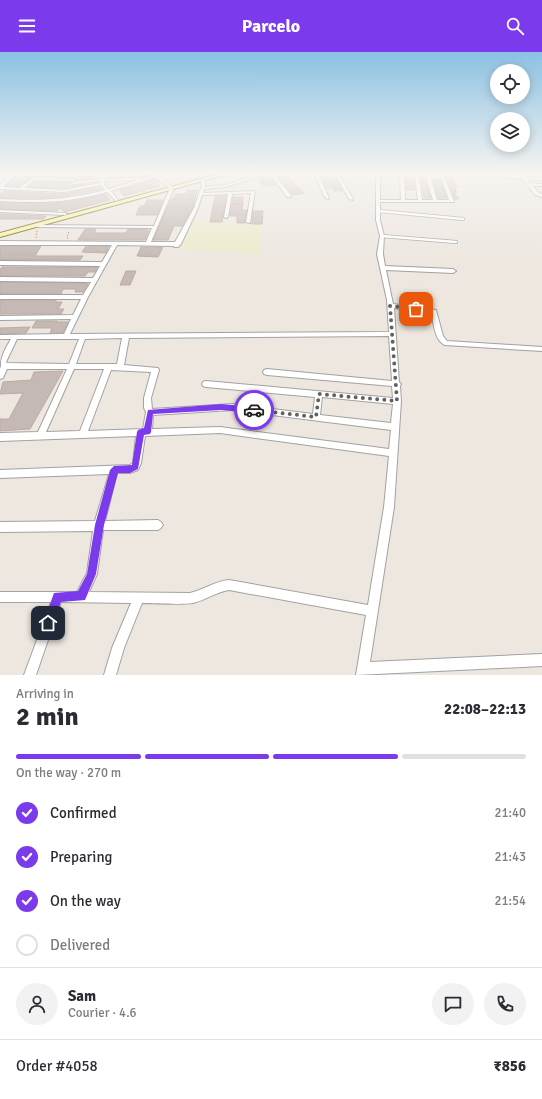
<!DOCTYPE html>
<meta charset="utf-8">
<style>
:root{--surface:#fff;--page:#f2f2f3;--text:#2b2b33;--muted:#7c7c81;--line:#e1e1e2;--accent:#7c3aed}
body{margin:0;font-family:Signika,sans-serif;background:var(--page);color:var(--text);height:100vh;display:flex;flex-direction:column;font-size:15px;white-space:nowrap}
*{box-sizing:border-box;margin:0}
p{font-size:13px;color:var(--muted)}
.icon{flex:none;width:22px;height:22px;fill:none;stroke:currentColor;stroke-width:2;stroke-linecap:round;stroke-linejoin:round}
.map{position:relative;height:623px;overflow:hidden}
.sheet{display:flex;flex-direction:column;background:var(--surface);flex:1}
.sheet>*{flex:none}
.controls{position:absolute;left:490px;top:12px;display:grid;gap:8px}
.controls a{display:grid;place-items:center;width:40px;height:40px;border-radius:50%;background:var(--surface);box-shadow:0 2px 10px #0003;font-size:20px}
.pin{position:absolute;display:grid;place-items:center;width:34px;height:34px;color:#fff;margin:-17px;border-radius:8px;box-shadow:0 2px 6px #0006}
.courier{position:absolute;display:grid;place-items:center;width:40px;height:40px;margin:-20px;border:3px solid #7c3aed;border-radius:50%;background:#fff;color:#222;box-shadow:0 1px 5px #0007}
.summary em{font-style:normal;font-weight:700}
.summary div{display:flex;flex-direction:column-reverse}
.summary{display:flex;align-items:center;justify-content:space-between;height:68px;padding:0 16px}
h1{font-size:26px;font-weight:700;line-height:30px}
.bar{display:grid;grid-template-columns:repeat(4,1fr);gap:6px 4px;align-content:center;height:48px;padding:0 16px}
.bar i{height:5px;border-radius:3px;background:var(--line)}
.bar .active{background:var(--accent)}
.bar p{grid-column:span 4}
.line{display:flex;align-items:center;gap:10px;padding:0 16px;border-top:1px solid var(--line)}
.line div{flex:1}
.round{display:grid;place-items:center;flex:none;width:42px;height:42px;border-radius:21px;background:var(--page)}
ol{padding:0 16px;list-style:none}
li{display:flex;align-items:center;gap:12px;height:44px}
li p{margin-inline-start:auto}
li .icon{padding:4px;border-radius:50%;background:var(--accent);color:#fff;stroke-width:4}
li:last-child{color:var(--muted)}
li i{width:22px;height:22px;border:2px solid var(--line);border-radius:50%}
header{display:flex;justify-content:space-between;align-items:center;height:52px;padding:0 16px;background:var(--accent);color:#fff;font-size:18px;font-weight:700}
.map>svg:first-child{display:block}
</style>
<header><svg class="icon" aria-label="menu" viewBox="0 0 24 24"><path d="M4 6h16M4 12h16M4 18h16"/></svg>Parcelo<svg class="icon" aria-label="search" viewBox="0 0 24 24"><circle cx="10" cy="10" r="6"/><path d="M15 15l6 6"/></svg></header>
<div class="map">
<svg width="542" height="623" viewBox="0 0 542 623">
<rect width="100%" height="100%" fill="#ede7e0"/>
<!-- farmland -->
<path fill="#ecebcb" d="M188,169L262,172V202L175,196Z"/>
<!-- building -->
<g fill="#c4b9b4" stroke="#beaba3">
<path d="M25,122H69L66,125L92,122L96,126L76,128L74,126L34,124L19,134H6L16,124H23Z"/>
<path d="M118,122H152L141,126L139,124L117,125Z"/>
<path d="M276,122H285L304,141L293,143Z"/>
<path d="M334,122V123L343,139H334L333,136H326L321,125Z"/>
<path d="M269,123L276,133L263,134L258,127Z"/>
<path d="M406,126H414L415,138H406Z"/>
<path d="M421,126H425L431,146H424Z"/>
<path d="M446,126H452L457,135H454L457,140H454L459,147H455Z"/>
<path d="M155,127L160,130L157,131L160,134L124,144L119,138Z"/>
<path d="M433,128H440L447,146H438Z"/>
<path d="M35,130H71L74,133L87,132L64,136L28,135Z"/>
<path d="M100,135L102,137L65,144L40,146H0V142L5,139L64,142Z"/>
<path d="M187,138H197L193,155L182,174H174L168,188H153L171,148L174,146L176,142H186Z"/>
<path d="M105,142L110,148L65,160L60,156L57,159L0,157V150L54,151L80,148Z"/>
<path d="M215,144H226L222,170H210Z"/>
<path d="M233,145H243L242,158H247L245,171H237V164H230Z"/>
<path d="M147,148H163L157,163H136L140,154H144Z"/>
<path d="M253,159H263L262,172H252Z"/>
<path d="M0,162L46,164L44,167H0Z"/>
<path d="M85,177H96L94,181H126L128,177L149,178L145,188H78Z"/>
<path d="M0,194H41L35,204H83L80,208H0Z"/>
<path d="M86,194H109L106,201L82,200Z"/>
<path d="M141,195H163L158,205L137,204Z"/>
<path d="M2,215H97L95,220H88L85,224H0V218Z"/>
<path d="M126,219H136L130,233H120Z"/>
<path d="M0,230L82,231L88,232L83,240H75L76,237H63L61,242H0Z"/>
<path d="M0,248H56V250H62L58,257H64L61,262H0Z"/>
<path d="M36,269H57L58,270H68L63,281H50L52,276H32Z"/>
<path d="M30,275L26,281L0,282V276Z"/>
<path d="M63,319L30,377L0,379V367H9L23,341L0,342L3,330L31,328L34,320Z"/>
</g>
<g fill="none" stroke-linecap="round" stroke-linejoin="round">
<!-- service casing -->
<g stroke="#a2a2a2" stroke-width="4">
<g id="service">
<path d="M379,159L463,167"/>
<path d="M382,184L456,190"/>
</g>
</g>
<!-- minor casing -->
<g stroke="#a2a2a2" stroke-width="2">
<g id="minor">
<path d="M12,122H16L3,135L19,136L34,126L74,127L75,128L73,129L35,128L24,136L64,138L100,131V129L74,132L72,131L74,130L100,127L101,122H105V127L138,126H139L140,128L154,123V122H158V124L174,136L151,190H175L194,156L200,138L201,137L202,127L205,128V135L225,133L262,122H269L225,135L204,137L203,141L255,139L250,171L246,170L251,141L232,142L228,165L226,166L224,165L228,142L202,143L198,156L181,192L178,195H174V194L117,193L88,245L70,282L389,280L387,248L377,202L380,184L376,168V122L440,124L439,122H443L454,149V150H380V168L384,184L383,202L385,214L453,217L456,219L453,221L386,218L393,252L436,258L443,284L447,289L542,295V299L445,293C434,288 434,271 431,261L394,256L399,330L401,332L400,334L401,349L394,455L370,610L542,602V614L356,623L366,563L229,538C216,540 206,548 193,551C180,553 156,551 142,551L124,596L116,623H104L112,596L131,551L61,550L36,623H24L51,550H0V540H77L87,521L93,479L0,480V470L95,469L109,422L0,426V418L130,413L133,411L136,384L0,389V381L38,380L67,317H7L3,326L0,327V317L1,314C0,306 6,295 11,287H0V283L64,282L71,267L0,268V264L73,263L81,247H0V243H83L91,230L0,229V225L93,226L100,214L0,213V209L102,210L112,193H0V189L146,190L152,176L32,175L30,174L32,173L154,174L170,136L155,125L111,139L118,148L116,149L107,140C68,151 40,151 0,149V147C39,149 67,148 105,138L101,133L64,140L0,137V133ZM380,123L400,124L401,148H380ZM404,124L415,125L418,148H405ZM419,125H426L433,148H422ZM431,126H441L449,148H437ZM138,128L109,137L104,132V129ZM389,284L392,329L267,317L264,318L263,320L264,322L267,323L392,334L393,346L206,329L203,330L202,332L203,334L206,335L315,345L313,362L232,352L152,357L151,346L159,318L158,316L124,313L129,286ZM122,286L117,312H76L85,287ZM17,287H79L69,312L7,311L6,310ZM74,317H104L80,379L46,380ZM111,318L151,320L144,346V356L146,360L143,377L88,379ZM322,345L393,352L391,371L320,363ZM232,358L391,378L389,397L220,375L152,377L153,363ZM220,381L389,404L384,455L368,553L229,528C215,529 204,538 190,541L89,540L97,522L103,478H158L161,476L163,473L161,470L158,468L105,469L117,421H130L138,418L141,411L145,384Z"/>
<path d="M270,122H274L291,143V145H287Z"/>
<path d="M314,122H318L329,146V147L325,146Z"/>
<path d="M335,122H339L353,147V148L349,147Z"/>
<path d="M500,123L521,124L523,123L526,125L542,126V128L528,127L530,131L542,132V134H533L539,141L542,142V145L535,143L523,127L499,125L498,124Z"/>
<path d="M0,158L65,161L67,162L65,163L0,160Z"/>
</g>
</g>
<!-- secondary casing -->
<g stroke="#706e04" stroke-width="2">
<path id="secondary" d="M218,122H228L0,185V181Z"/>
</g>
<!-- path -->
<g stroke="#fa6467" stroke-width="1" stroke-dasharray="1.5 1.5" stroke-linecap="butt">
<path d="M233,152L245,153"/>
<path d="M36,186L37,178"/>
<path d="M68,187L67,185L69,179"/>
</g>
<!-- service -->
<use href="#service" stroke="#fff" stroke-width="2.5"/>
<!-- minor -->
<use href="#minor" fill="#fff" fill-rule="evenodd"/>
<!-- secondary -->
<use href="#secondary" fill="#f9f4b2" fill-rule="evenodd"/>
</g>
<!-- sky -->
<linearGradient id="sky" x2="0" y2="1"><stop stop-color="#8bc1e3"/><stop offset="0.58" stop-color="#f7f4f1"/><stop offset="1" stop-color="#f7f4f1" stop-opacity="0"/></linearGradient>
<rect width="542" height="209" fill="url(#sky)"/>
<!-- route -->
<path fill="#7c3aed" d="M221,352L254,355L258,358L254,361L221,358L153,362L151,380L150,382L144,383L138,417L130,421H118L104,473L96,522L85,548L61,550L52,574L48,576L45,574L43,571L54,541L78,539L87,522L95,473L110,418L114,414L132,413L137,380L138,378L144,376L148,358Z"/>
<g fill="none" stroke-linecap="round" stroke-linejoin="round">
<!-- done -->
<path stroke="#646260" stroke-width="4" stroke-dasharray="0 7.2" d="M254,358L316,365L319,342L397,349L390,254L416,257"/>
</g>
</svg>
<div class="controls">
<a><svg class="icon" aria-label="locate" viewBox="0 0 24 24"><circle cx="12" cy="12" r="6"/><path d="M12 2v4M12 18v4M2 12h4M18 12h4"/></svg></a>
<a><svg class="icon" aria-label="layers" viewBox="0 0 24 24"><path d="M12 4l9 5-9 5-9-5zM3 14l9 5 9-5"/></svg></a>
</div>
<div class="pin" style="left:416px;top:257px;background:#ea580c"><svg class="icon" aria-label="bag" viewBox="0 0 24 24"><path d="M5 8h14l-1 12H6zM9 8a3 3 0 0 1 6 0"/></svg></div>
<div class="pin" style="left:48px;top:571px;background:#1f2937"><svg class="icon" aria-label="home" viewBox="0 0 24 24"><path d="M3 11l9-7 9 7M6 9v11h12V9"/></svg></div>
<div class="courier" style="left:254px;top:358px"><svg class="icon" aria-label="car" viewBox="0 0 24 24"><path d="M5 17H2v-5l4-1 3-4h7l3 4 3 1v5h-3M9 17h6M6 11h13"/><circle cx="7" cy="17" r="2"/><circle cx="17" cy="17" r="2"/></svg></div>
</div>
<section class="sheet">
<div class="summary"><div><h1>2 min</h1><p>Arriving in</p></div><em>22:08–22:13</em></div>
<div class="bar"><i class="active"></i><i class="active"></i><i class="active"></i><i></i><p>On the way · 270 m</p></div>
<ol>
<li><svg class="icon" aria-label="check" viewBox="0 0 24 24"><path d="M5 12l5 5 9-10"/></svg>Confirmed<p>21:40</p></li>
<li><svg class="icon" aria-label="check" viewBox="0 0 24 24"><path d="M5 12l5 5 9-10"/></svg>Preparing<p>21:43</p></li>
<li><svg class="icon" aria-label="check" viewBox="0 0 24 24"><path d="M5 12l5 5 9-10"/></svg>On the way<p>21:54</p></li>
<li><i></i>Delivered</li>
</ol>
<div class="line" style="height:72px"><a class="round"><svg class="icon" aria-label="person" viewBox="0 0 24 24"><circle cx="12" cy="8" r="4"/><path d="M4 21q1-7 8-7t8 7"/></svg></a><div><b>Sam</b><p>Courier · 4.6</p></div><a class="round"><svg class="icon" aria-label="chat" viewBox="0 0 24 24"><path d="M4 5h16v11H9l-5 4z"/></svg></a><a class="round"><svg class="icon" aria-label="phone" viewBox="0 0 24 24"><path d="M5 4h4l2 5-3 2q2 4 5 5l2-3 5 2v4C11 20 4 13 5 4z"/></svg></a></div>
<div class="line" style="height:52px"><div>Order #4058</div><b>₹856</b></div>
</section>
